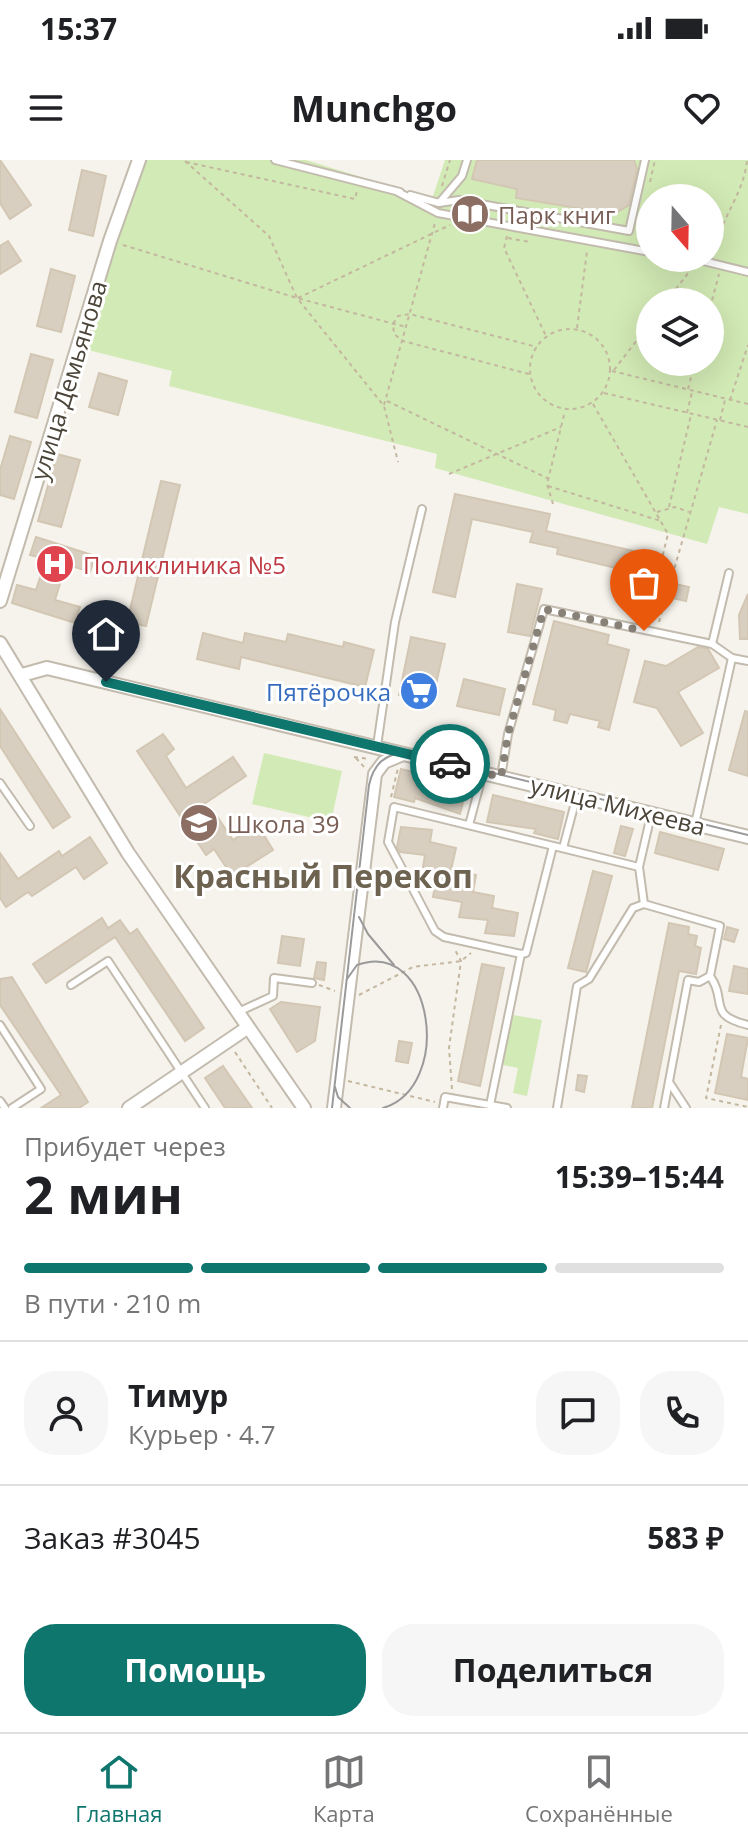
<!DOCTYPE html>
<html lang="ru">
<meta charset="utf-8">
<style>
:root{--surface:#fff;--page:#f6f6f6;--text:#202124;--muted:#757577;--line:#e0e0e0;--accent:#0f766e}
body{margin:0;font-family:"Open Sans",sans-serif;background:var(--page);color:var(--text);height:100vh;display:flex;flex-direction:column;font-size:30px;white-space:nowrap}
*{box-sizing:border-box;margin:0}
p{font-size:26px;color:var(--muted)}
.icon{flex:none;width:44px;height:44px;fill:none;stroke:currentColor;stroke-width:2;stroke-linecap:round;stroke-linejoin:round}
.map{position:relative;height:948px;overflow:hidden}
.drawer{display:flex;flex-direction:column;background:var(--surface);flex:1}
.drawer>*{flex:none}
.needle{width:52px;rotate:160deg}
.tools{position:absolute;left:636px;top:24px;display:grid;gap:16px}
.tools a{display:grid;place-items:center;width:88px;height:88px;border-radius:50%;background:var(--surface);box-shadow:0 8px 32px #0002;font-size:40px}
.pin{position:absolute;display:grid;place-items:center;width:68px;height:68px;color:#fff;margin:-82px -34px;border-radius:50% 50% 50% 0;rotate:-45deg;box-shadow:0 0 8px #0007}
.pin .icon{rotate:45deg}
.courier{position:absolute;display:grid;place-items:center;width:80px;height:80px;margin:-40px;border:6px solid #0f766e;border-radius:50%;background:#fff;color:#222;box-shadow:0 2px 10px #0007}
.overview em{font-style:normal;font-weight:700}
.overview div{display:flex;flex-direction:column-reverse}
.overview{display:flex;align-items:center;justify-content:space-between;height:136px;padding:0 24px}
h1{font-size:52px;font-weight:700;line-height:60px}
.bar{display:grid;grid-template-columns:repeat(4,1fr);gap:12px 8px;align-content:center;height:96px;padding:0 24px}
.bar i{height:10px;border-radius:6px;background:var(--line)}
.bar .selected{background:var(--accent)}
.bar p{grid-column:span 4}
.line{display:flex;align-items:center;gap:20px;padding:0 24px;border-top:2px solid var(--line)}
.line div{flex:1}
.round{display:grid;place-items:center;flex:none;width:84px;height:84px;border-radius:32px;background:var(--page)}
.button{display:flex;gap:16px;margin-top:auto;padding:16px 24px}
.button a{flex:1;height:92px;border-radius:32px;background:var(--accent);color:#fff;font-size:32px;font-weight:700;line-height:92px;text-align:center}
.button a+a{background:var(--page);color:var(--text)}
.status{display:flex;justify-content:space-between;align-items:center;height:56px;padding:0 40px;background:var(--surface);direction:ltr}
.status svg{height:22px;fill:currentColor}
header{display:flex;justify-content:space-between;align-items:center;height:104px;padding:0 24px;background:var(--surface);font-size:36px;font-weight:700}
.dock{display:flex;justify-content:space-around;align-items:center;height:112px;border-top:2px solid var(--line);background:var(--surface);font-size:22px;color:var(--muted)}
.dock a{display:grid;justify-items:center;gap:4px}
.dock .selected{color:var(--accent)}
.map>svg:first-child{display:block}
</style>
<div class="status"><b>15:37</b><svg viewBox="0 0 49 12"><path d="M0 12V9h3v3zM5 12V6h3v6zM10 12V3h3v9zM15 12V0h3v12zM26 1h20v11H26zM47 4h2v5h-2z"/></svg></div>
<header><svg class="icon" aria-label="menu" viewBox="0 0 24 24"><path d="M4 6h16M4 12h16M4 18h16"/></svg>Munchgo<svg class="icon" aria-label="heart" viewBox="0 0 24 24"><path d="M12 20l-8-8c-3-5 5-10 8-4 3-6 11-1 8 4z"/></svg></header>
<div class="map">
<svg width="748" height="948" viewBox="0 0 748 948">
<rect width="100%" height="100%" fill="#f6f3ec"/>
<!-- green -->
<g fill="#d2eab5" fill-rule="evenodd">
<path d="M145,0H306L432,39L445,0H748V354L719,347L707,384L435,308L437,294L169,226L172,211L88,190L110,81ZM650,38H710V98H650ZM650,142H710V202H650Z"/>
<path d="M264,593L342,611L331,662L252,644Z"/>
<path d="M513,855L542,860L527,936L513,933L518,908L503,905Z"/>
</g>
<!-- building -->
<g fill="#d8cfc1" stroke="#d3c7b4" stroke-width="2">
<path d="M0,0L31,45L10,59L0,43Z"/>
<path d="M477,0H634L637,9L629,45L614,54L516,38L517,29L472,19Z"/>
<path d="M82,10L106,16L93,76L69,70Z"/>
<path d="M8,81L21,101L0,114V86Z"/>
<path d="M51,109L75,116L61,172L37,166Z"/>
<path d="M31,194L53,200L37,258L15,252Z"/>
<path d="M99,213L127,221L118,255L89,247Z"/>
<path d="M10,276L31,282L14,339L0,335V310Z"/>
<path d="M57,294L80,300L61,367L38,361Z"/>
<path d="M161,321L180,325L146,466L127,462Z"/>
<path d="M455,334L550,354L546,371L638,392L633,412L557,394L558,388L530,382L533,372L472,359L455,437L433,432Z"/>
<path d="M36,377L95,396L90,412L66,404L55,440L80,447L75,463L12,443L17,425L36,430L46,399L30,395Z"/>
<path d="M517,424L542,429L530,476L508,472Z"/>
<path d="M675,424L689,427L686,441L672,438Z"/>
<path d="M748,434V479H740L739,455Z"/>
<path d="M554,461L609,475L607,484L629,490L609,570L598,567L600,561L570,554L567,563L554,560L556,550L533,544Z"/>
<path d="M203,473L243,483L245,473L286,482L288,474L343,487L344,482L374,490L365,527L241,497L239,509L197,499Z"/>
<path d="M411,477L445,484L432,542L399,535Z"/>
<path d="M698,487L708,489L719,508L678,532L703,573L681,586L657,548L634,542L645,501L666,506Z"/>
<path d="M464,519L505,529L499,555L457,546Z"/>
<path d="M0,549L70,657L53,668L0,586Z"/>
<path d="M745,551L748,552V616L729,610Z"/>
<path d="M163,574L174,589L166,596L186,628L233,597L246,616L198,648L209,664L218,658L233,680L257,664L273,690L232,716L214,689L206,695L137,591Z"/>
<path d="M401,609L467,626L460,654L415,638L414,642L394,637Z"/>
<path d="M493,635L564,652L558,679L534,673L536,669L487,662Z"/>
<path d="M621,666L633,669L625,696L614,693Z"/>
<path d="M401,667L432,670L430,682L456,688L451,710L476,715L473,732L494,736L492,748L518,753L514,776L485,773L488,760L459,757L462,742L433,737L438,710L423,707L425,695L400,692L397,687Z"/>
<path d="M660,672L724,689L718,710L655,693Z"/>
<path d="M90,677L107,703L84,719L76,707L32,736L28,732L6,747L0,738V693L18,719L59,691L62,696Z"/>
<path d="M593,711L612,716L586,812L568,808Z"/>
<path d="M102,758L108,768L120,760L130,774L137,769L204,868L185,881L115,777L46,823L33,804Z"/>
<path d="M669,763L689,767L688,774L697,776L695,786L701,788L696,814L679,811L652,948H632Z"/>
<path d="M727,767L738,770L734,782L724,779Z"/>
<path d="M282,776L304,779L300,806L278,803Z"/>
<path d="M317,802L326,803L324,820L314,818Z"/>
<path d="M482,804L504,808L480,926L458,921Z"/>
<path d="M734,806L748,809V834L729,831Z"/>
<path d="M12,817L88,942L79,948H41L61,935L0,845V819Z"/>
<path d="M281,842L320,847L315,881L297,892L270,849Z"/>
<path d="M727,874L748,878L741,917L748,919V940L715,933Z"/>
<path d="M399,881L412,883L408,903L396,901Z"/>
<path d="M223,906L252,948H225L205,918Z"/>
<path d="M578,915L587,916L584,932L576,930Z"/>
</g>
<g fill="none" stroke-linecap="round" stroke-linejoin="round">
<!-- service casing -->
<g stroke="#c2bbae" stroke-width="10">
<g id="service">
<path d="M275,0L400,32"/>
<path d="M398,32L438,53L650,92"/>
<path d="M410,35L439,43L462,16L467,0"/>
<path d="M439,43L459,40L629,71L645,0"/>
<path d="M691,98L748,112"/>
<path d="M712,484L729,413"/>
<path d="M377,586L395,462L422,349"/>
<path d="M501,617L508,574L544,449L712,484L732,498"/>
<path d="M0,623L30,666"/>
<path d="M695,664L732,498L748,501"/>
<path d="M469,665L483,613"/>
<path d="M553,686L526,793L521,794L444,777L435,771L388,682L394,647L639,707L651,655"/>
<path d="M563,688L577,635"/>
<path d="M639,707L644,744L720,766L710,816C728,841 706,855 748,865"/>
<path d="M71,825L108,801L205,948"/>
<path d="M236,853L273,836L274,818L312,823"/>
<path d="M0,865L41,929L12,948"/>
<path d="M669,922L686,948"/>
<path d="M0,941L5,948"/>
<path d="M490,945L521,794"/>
<path d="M443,948L445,937L507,948"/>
<path d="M557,948L577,826L589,819L633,748L644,744"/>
<path d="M664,948L688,820L699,822L710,816"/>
</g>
</g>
<!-- minor casing -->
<g stroke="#c2bbae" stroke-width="16">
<g id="minor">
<path d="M0,441L110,81L139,0"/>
<path d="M0,483L128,693L304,948"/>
<path d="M22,515L47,508L748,677"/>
<path d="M129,948L247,868"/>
<path d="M334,948L375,614L384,602L403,594"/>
</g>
</g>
<!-- path -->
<g stroke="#c4b79f" stroke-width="2" stroke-dasharray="4 4" stroke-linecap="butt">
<path d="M185,1L269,76L297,138L384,246L398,302"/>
<path d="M186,2L355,39L357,31"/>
<path d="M650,22L655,0"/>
<path d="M442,26L450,0"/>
<path d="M507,76L504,88L546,176"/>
<path d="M508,78L530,82"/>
<path d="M710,79L716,73"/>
<path d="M123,85L297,138L406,167"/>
<path d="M714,95C718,61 744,35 747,0"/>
<path d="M298,138L450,65"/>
<path d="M666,142L692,108"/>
<path d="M710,148L719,114"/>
<path d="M577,168L587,91"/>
<circle cx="570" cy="209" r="40"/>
<path d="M614,210L650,163"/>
<path d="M612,211L748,244"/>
<path d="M529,214L403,181L394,174L393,164L398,156L410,154L537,187"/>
<path d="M688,229L695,202"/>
<path d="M604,233L748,267"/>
<path d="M730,240L748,185"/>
<path d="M387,241L549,319"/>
<path d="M593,244L668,374L646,462"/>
<path d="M384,245L435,63"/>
<path d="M687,253L692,232"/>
<path d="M720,260L725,240"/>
<path d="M449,314L561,267"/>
<path d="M548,326L661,361"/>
<path d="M553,344L547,324L565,251"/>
<path d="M669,347L691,255"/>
<path d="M657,352L675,347L689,352"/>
<path d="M659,462L717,260"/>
<path d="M354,597L369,599"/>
<path d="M356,598L365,608"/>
<path d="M391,637L398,608"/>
<path d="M319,825L335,831"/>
<path d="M359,835L413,807L461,801L471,793"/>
<path d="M721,865L706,938L748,947"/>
<path d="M235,892L272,948"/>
<path d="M348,921L435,942"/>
<path d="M452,929L449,888L461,801L455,790"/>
</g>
<!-- service -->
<use href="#service" stroke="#fff" stroke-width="6"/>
<!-- minor -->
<use href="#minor" stroke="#fff" stroke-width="12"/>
<!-- tram -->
<g stroke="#9a9a9a" stroke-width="2">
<path d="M359,757L368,774L394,805"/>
<path d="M347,819L357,805C434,777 454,927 383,948"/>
<path d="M335,927L338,937L350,948"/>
<path d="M332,948L369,625C374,603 385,594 407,592L748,675"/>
</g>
</g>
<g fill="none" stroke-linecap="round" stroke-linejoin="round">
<!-- done -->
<path stroke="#878178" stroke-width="8" stroke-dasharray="0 14.4" d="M450,604L501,617L508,574L544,449L644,471"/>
<!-- route -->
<path stroke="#0f766e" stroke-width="10" d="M106,522L450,604"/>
</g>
<!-- icons -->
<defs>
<g id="library-disc" transform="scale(2)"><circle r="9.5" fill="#8d6e63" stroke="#fff"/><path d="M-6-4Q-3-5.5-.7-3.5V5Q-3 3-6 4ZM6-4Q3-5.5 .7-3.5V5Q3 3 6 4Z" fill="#fff"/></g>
<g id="hospital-disc" transform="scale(2)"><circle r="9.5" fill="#e0444e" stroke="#fff"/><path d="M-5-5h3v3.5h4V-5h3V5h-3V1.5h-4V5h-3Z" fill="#fff"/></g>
<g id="supermarket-disc" transform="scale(2)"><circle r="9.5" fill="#3f7fe0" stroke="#fff"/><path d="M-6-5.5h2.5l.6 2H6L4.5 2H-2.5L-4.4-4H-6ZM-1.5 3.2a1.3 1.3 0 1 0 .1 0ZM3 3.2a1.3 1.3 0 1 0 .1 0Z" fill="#fff"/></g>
<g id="school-disc" transform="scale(2)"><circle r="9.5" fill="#8d6e63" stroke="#fff"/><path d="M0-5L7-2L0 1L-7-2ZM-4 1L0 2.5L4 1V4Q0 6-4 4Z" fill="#fff"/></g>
</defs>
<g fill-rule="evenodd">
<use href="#library-disc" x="470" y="54"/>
<use href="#hospital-disc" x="55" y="404"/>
<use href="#supermarket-disc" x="419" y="531"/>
<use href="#school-disc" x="199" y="663"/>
</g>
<g text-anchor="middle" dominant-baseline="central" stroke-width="6" stroke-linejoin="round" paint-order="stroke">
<!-- education labels -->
<g font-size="24" fill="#785e54" stroke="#fff" text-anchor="start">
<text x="498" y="54">Парк книг</text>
<text x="227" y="663">Школа 39</text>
</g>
<!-- street labels -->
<g font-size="24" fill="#4b4439" stroke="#fff">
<text transform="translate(68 220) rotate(-73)">улица Демьянова</text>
<text transform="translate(618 645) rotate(14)">улица Михеева</text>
</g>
<!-- health labels -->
<g font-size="24" fill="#be3a42" stroke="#fff" text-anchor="start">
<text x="83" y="404">Поликлиника №5</text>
</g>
<!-- shop labels -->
<g font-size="24" fill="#366cbe" stroke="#fff" text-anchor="end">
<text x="391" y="531">Пятёрочка</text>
</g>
<!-- district labels -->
<g font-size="32" font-weight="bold" fill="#6e6250" stroke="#fff">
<text x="323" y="715">Красный Перекоп</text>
</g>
</g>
</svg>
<div class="tools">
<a><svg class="needle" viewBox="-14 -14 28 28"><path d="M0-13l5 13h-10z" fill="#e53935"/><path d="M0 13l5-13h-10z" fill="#757577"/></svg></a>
<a><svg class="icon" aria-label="layers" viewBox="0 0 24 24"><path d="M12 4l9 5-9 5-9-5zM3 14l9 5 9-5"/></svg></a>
</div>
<div class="pin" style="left:644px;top:471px;background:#ea580c"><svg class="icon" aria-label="bag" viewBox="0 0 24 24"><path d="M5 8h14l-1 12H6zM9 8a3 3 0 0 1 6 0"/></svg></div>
<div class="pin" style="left:106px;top:522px;background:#1f2937"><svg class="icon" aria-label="home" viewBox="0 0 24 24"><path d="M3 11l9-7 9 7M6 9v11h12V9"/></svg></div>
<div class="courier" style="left:450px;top:604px"><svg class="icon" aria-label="car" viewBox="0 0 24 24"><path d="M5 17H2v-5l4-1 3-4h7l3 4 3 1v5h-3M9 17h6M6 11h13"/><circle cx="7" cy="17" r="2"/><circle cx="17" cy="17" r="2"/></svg></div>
</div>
<section class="drawer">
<div class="overview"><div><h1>2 мин</h1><p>Прибудет через</p></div><em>15:39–15:44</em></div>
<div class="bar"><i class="selected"></i><i class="selected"></i><i class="selected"></i><i></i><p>В пути · 210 m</p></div>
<div class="line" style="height:144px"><a class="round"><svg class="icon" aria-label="person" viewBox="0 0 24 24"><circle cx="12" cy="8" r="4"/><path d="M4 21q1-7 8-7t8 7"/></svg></a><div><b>Тимур</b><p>Курьер · 4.7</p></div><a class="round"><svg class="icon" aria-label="chat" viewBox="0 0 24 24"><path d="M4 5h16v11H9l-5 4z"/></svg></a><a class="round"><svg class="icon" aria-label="phone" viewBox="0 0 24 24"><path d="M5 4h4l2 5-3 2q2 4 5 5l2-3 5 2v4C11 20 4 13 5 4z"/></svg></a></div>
<div class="line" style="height:104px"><div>Заказ #3045</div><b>583 ₽</b></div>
<div class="button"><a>Помощь</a><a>Поделиться</a></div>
</section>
<nav class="dock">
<a class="selected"><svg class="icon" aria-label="home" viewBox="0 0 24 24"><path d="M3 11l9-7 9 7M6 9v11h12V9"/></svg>Главная</a>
<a><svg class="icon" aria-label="map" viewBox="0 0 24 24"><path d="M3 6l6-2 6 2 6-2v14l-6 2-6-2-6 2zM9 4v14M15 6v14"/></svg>Карта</a>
<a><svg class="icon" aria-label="saved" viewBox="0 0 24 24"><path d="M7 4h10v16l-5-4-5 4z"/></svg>Сохранённые</a>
</nav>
